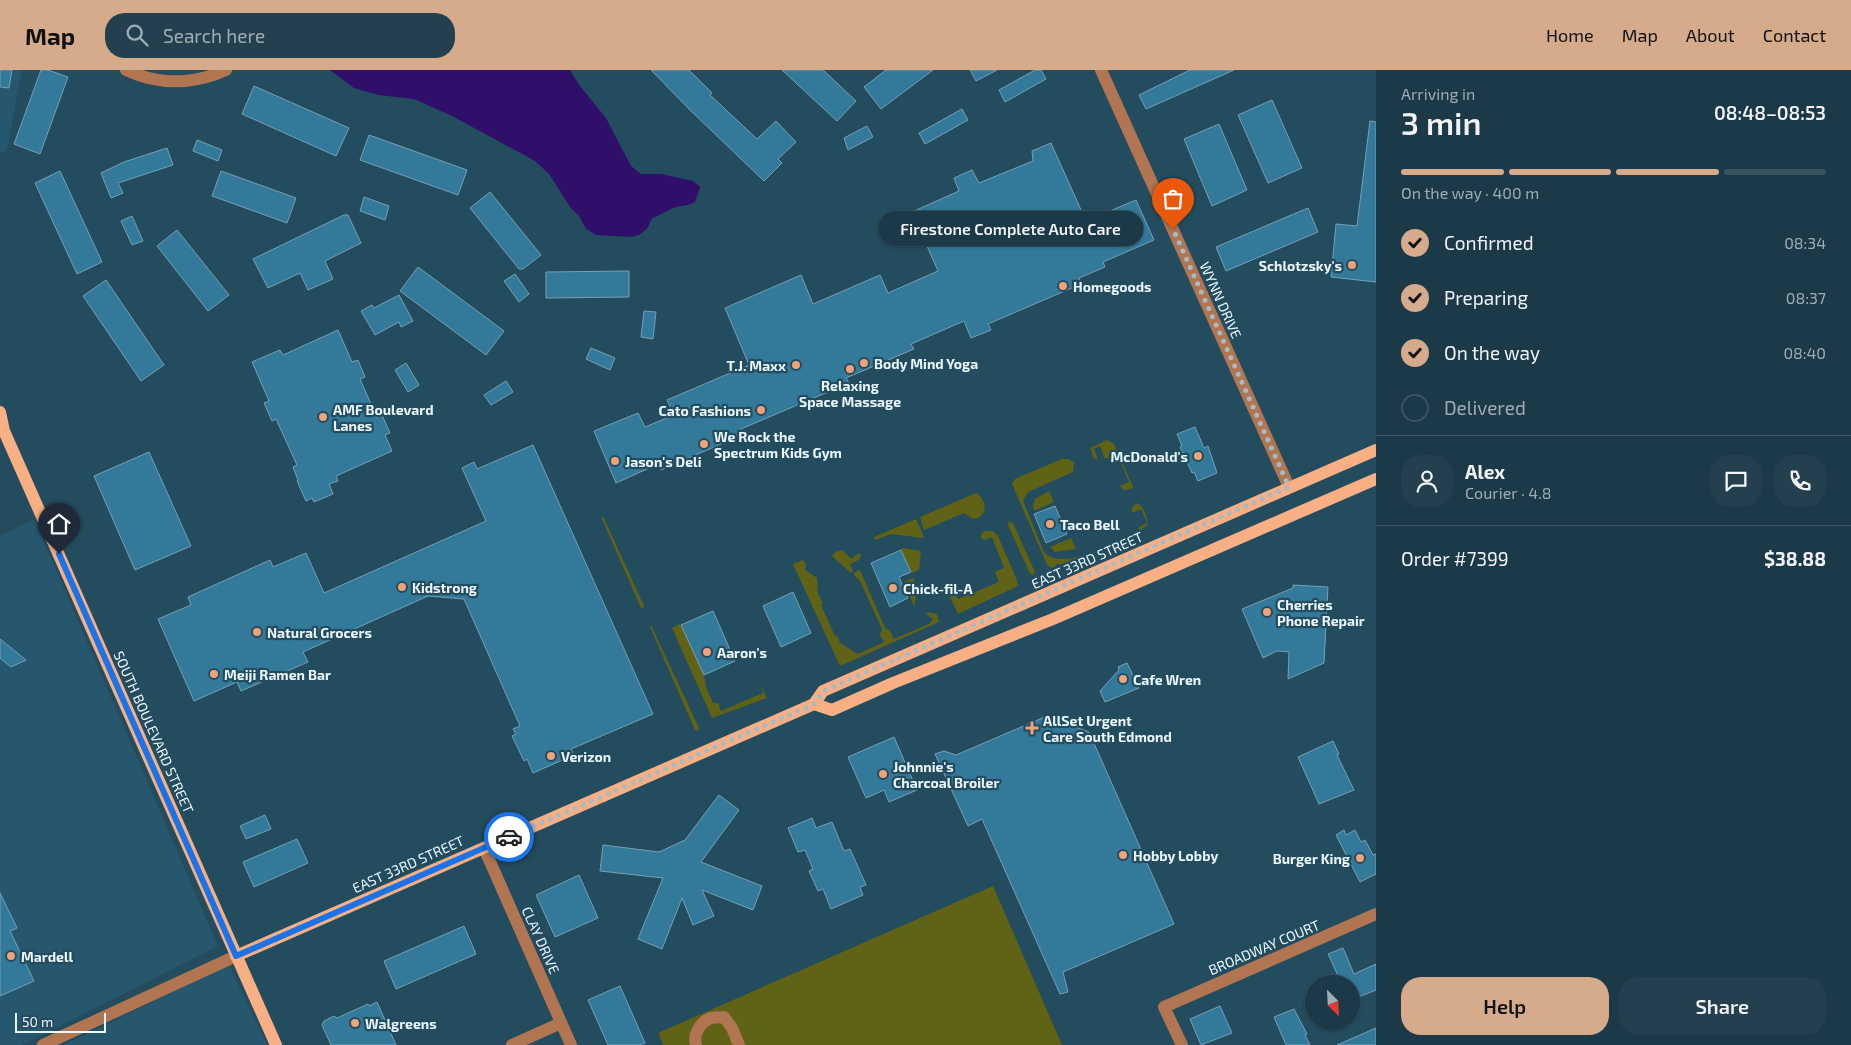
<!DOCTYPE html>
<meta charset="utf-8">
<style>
:root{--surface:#1b3947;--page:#24404e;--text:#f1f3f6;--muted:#a0acb4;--line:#395360;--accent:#d6ab8b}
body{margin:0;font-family:"Exo 2",sans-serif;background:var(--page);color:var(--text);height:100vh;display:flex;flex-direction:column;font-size:19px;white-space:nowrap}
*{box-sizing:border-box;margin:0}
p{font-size:16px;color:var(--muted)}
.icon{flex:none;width:28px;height:28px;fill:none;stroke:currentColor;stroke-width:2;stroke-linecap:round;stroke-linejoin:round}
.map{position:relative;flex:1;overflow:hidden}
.side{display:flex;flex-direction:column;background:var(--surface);width:475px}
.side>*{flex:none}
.needle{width:32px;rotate:156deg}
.buttons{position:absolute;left:1305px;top:905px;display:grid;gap:10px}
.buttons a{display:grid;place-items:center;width:55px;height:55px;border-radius:50%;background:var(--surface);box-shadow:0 1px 4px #0004,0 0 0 1px var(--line);font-size:25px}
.scale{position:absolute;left:15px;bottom:12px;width:91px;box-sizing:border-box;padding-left:5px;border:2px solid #eaf7fe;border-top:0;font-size:14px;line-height:18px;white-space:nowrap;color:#eaf7fe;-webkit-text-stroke:4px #244c5f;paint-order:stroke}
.pin{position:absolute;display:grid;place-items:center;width:42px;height:42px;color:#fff;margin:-51px -21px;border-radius:50% 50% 50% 0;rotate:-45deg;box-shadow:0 0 5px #0007}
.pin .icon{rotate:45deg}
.courier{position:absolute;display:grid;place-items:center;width:50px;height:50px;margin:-25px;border:4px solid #1a73e8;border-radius:50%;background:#fff;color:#222;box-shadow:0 1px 6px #0007}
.bubble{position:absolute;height:35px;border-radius:18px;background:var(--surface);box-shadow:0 1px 4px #0004,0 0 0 1px var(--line);font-size:16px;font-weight:600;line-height:35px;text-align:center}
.summary em{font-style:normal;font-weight:600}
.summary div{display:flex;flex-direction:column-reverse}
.summary{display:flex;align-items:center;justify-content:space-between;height:85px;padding:0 25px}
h1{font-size:32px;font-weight:600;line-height:38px}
.bar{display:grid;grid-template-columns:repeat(4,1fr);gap:8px 5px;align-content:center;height:60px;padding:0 25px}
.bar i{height:6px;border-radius:4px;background:var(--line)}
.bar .selected{background:var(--accent)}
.bar p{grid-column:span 4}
.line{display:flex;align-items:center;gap:12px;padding:0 25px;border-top:1px solid var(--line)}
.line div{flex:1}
.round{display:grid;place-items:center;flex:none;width:52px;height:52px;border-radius:20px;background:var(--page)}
ol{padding:0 25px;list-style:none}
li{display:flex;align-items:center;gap:15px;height:55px}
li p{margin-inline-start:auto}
li .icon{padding:5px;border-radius:50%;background:var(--accent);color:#111;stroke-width:4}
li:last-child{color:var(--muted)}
li i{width:28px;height:28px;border:2px solid var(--line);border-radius:50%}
.action{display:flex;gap:10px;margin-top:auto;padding:10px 25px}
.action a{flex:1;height:58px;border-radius:20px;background:var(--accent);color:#111;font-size:20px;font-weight:600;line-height:58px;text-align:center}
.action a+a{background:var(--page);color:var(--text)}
header{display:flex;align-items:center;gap:30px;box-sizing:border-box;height:70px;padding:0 25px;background:var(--accent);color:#111}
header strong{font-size:24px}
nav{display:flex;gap:28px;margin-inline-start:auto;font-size:18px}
.search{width:350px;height:45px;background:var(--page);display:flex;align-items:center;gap:12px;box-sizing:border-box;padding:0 18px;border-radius:20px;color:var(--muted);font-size:19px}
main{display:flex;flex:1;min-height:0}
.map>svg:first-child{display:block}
</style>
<header>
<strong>Map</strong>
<div class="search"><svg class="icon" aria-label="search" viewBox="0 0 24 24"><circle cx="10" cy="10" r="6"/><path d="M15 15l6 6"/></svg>Search here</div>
<nav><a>Home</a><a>Map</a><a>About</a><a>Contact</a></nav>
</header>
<main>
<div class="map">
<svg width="1376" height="975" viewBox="0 0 1376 975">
<rect width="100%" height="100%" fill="#244c5f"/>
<!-- built -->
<g fill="#27576e">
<path d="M0,0H22L7,80L0,83Z"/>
<path d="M34,449L218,876L22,975H0V466Z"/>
<path d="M229,895L267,975H64Z"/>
</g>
<!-- green -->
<g fill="#606215">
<path d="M1107,370L1114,374L1133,417L1131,419L1124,420L1120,416L1129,412L1117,384L1105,389L1100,376L1094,379L1098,389H1094L1090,378Z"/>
<path d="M1062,389H1068L1074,392L1073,402L1028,422L1023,431L1044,482C1061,503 1118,471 1139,462V457L1147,453L1141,439L1132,443V437L1137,433C1144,436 1147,448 1148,455L1142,459L1139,463L1067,495L1057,494L1053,498L1048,496L1045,490L1012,414L1015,409Z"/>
<path d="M1049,421L1054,432L1034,441L1033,435L1035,429Z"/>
<path d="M976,423C985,428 988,440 980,447L973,449L964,443L924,460L920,447Z"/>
<path d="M603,446L644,536L643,538H641L602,449Z"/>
<path d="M916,449L924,467L923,468L891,464L875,470L874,467Z"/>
<path d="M1009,451L1013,453L1035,502L1034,505L1030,504L1008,455Z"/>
<path d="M986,461H993L998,466L1016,508L1018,516L958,544L950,527V523L954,521L958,529L999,512L995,502L1004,498L992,467L984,470L981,468L982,463Z"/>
<path d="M1071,468L1076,479L1055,482L1050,477Z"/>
<path d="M902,478L921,481L919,500L912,503L901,480Z"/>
<path d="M843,480L851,489L859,483L861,485L859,490L850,494L853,501L851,503L832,486L835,482Z"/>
<path d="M803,490L806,494L805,500L817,508L818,523L823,534L821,535L835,566L837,565L840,573L858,584L884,572L880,565L882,559L860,511L854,505V503L860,500L885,558L890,561L894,569L929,554L933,549L926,544L928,542L937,544L939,552L840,596L793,494Z"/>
<path d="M913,508L918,519L914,536L904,512Z"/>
<path d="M680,554C687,563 707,608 706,617L713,633H718L721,641L763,623L760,614L767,628L712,648L672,558Z"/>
<path d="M651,555L699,658L698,661L695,660L650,557Z"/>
<path d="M993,816L1062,975H663L658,963Z"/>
</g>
<!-- water -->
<path fill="#300f6b" d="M330,0H570L580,16L606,48L631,96L641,104H661L693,111L700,117L695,132C687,137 679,135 671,139C664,142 660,146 652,148L647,159L639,165L631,167L596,165L586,159L579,146L570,137L549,104L535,91L452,46L414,29L378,25L354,18Z"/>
<!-- building -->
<g fill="#337999" stroke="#77a0b5">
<path d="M0,0H12L9,18L0,17Z"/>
<path d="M41,0H48L68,7L40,84L14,74Z"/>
<path d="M651,0H689L712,23L710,25L757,69L776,51L796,72L778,89L782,93L764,111L689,39Z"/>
<path d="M782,0H823L856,31L837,51Z"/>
<path d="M886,0H933L881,39L864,17Z"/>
<path d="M970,0H997L976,11Z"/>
<path d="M1035,0H1041L1046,9L1005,32L999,20Z"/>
<path d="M1190,0H1234L1146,39L1139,25Z"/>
<path d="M254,16L349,58L336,86L242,44Z"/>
<path d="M1272,30L1302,98L1268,113L1238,45Z"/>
<path d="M962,39L968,50L925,74L919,63Z"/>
<path d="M1370,51L1376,52V212L1331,207L1336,154L1357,156Z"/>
<path d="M1219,54L1247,120L1212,136L1184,69Z"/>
<path d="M867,56L873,67L848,80L844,68Z"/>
<path d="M369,65L467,100L458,125L360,90Z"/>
<path d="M197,70L222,80L218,91L193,81Z"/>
<path d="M1051,73L1086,151L1136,130L1154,170L1103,192L1105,197L1079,208L1081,214L988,254L991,260L971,268L964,251L911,274L914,279L846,308L849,313L741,359L744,364L661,400L658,394L616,413L594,361L638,343L645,357L674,345L667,330L749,295L725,238L801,205L813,234L880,205L888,223L938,201L912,142L959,121L954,108L972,100L979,113L1033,91L1032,81Z"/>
<path d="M167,78L173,95L118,113L123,123L111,128L101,103L124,92Z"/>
<path d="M60,101L102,192L77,204L35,113Z"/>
<path d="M221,101L296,128L287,153L212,126Z"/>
<path d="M490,122L541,185L523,199H519L470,138Z"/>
<path d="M364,127L389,136L385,150L360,141Z"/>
<path d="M1308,138L1318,162L1226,201L1216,177Z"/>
<path d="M344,145H348L361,173L325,191L333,209L308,220L300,203L268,218L253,189Z"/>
<path d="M132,146L143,171L132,175L121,151Z"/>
<path d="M177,160L229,225L208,241L157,176Z"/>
<path d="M418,197L504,261L486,285L400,221Z"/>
<path d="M629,201V227L546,228V202Z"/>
<path d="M515,204L529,224L519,232L504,211Z"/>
<path d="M106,210L164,295L141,311L83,226Z"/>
<path d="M399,225L413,251L401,257L399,252L375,265L361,241L372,235L374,238Z"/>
<path d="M644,241L656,242L653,269L641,267Z"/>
<path d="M338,260L352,292L358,290L365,307L360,309L377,348L382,345L390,363L385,365L392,381L336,406L338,411L329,414L333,424L314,432L312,428L306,431L297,411L298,410L293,397L297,395L276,349L272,351L264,333L269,331L252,292L280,280L283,285Z"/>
<path d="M591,278L615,288L610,300L586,289Z"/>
<path d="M406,293L419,315L408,322L395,300Z"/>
<path d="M506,311L513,322L491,335L484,325Z"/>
<path d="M1195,357L1204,378L1208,376L1217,403L1198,411L1194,402L1192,403L1180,377L1182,376L1177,364Z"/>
<path d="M533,375L653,644L571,679L574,685L533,703L527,689L524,691L512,666L516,664L513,659L520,656L464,529L428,526L303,582L308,592L241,621L237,612L194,631L158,549L191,535L188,527L270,490L273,497L306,483L324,523L486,451L462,398L474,392L477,399Z"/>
<path d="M149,382L191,476L135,500L94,406Z"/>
<path d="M1055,436L1067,464L1046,473L1034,444Z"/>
<path d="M901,480L911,502L899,507L908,528L890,537L871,493Z"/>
<path d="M1293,515L1328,517L1324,593L1288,609L1289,582L1277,581L1263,588L1242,539L1293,518Z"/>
<path d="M793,522L811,563L781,577L763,536Z"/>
<path d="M713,541L735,591L704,605L681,555Z"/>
<path d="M0,569L26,590L11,597L0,588Z"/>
<path d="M1127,593L1139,618L1105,632L1100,621L1119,600L1118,597Z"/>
<path d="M1047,646L1089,662L1174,854L1063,902L1068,922L1060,924L982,749L968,756L935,684L944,681L956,685Z"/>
<path d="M894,667L917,720L889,732L884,720L866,728L848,687Z"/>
<path d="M1333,671L1339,684L1337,685L1354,720L1319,734L1298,687Z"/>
<path d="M719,725L739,740L701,792L762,816L753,840L702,820L714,846L693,855L682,828L662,879L638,869L663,808L600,801L603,775L659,782L685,770Z"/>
<path d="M265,745L271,759L246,769L240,756Z"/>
<path d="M812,748L816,758L832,752L844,781L850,779L866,815L860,817L863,825L831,839L823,819L818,821L809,801L813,799L805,780L798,782L788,758Z"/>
<path d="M1344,760L1346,765L1355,760L1361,772L1365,770L1373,785L1376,784V804L1360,812L1336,765Z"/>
<path d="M297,769L308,793L254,817L243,792Z"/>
<path d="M579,805L598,848L555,867L536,825Z"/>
<path d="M0,823L17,858L10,861L34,911L0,926Z"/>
<path d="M464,856L476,884L396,919L384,891Z"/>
<path d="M1343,878L1354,904L1376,894V920L1351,930V914H1331L1340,910L1328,884Z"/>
<path d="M620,916L645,973L639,975H608L588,930Z"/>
<path d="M377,932L396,975H331L322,955L324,951L334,946L337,948L368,934L369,936Z"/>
<path d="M1220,936L1232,963L1201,975L1190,949Z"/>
<path d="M1294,939L1307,964L1305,965L1310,975H1286L1274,947Z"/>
<path d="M1376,958V975H1337Z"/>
</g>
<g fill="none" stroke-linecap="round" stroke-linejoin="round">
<!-- minor -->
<g stroke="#b17551" stroke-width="12">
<path d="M126,0C158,15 193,15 226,0"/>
<path d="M1101,0L1289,417"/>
<path d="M484,778L571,975"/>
<path d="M43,975L236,886"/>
<path d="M512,975L561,953"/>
<path d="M696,975C693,964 700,952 711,948C714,947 720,948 724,947L732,958L739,975"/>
<path d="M1182,975L1164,937L1376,844"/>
</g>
<!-- major -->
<g stroke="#f8af83" stroke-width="12">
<path d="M0,342L4,361L276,975"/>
<path d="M814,634L832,640L893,613L1053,549L1376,409"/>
<path d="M236,886L814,634L823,621L1376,380"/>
</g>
</g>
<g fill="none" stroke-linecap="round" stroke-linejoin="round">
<!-- done -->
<path stroke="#a5bbc6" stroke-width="5" stroke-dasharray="0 9" d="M509,767L814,634L823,621L1289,417L1173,159"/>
<!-- route -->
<path stroke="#1a73e8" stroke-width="6" d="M59,484L236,886L509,767"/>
</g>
<!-- markers -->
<g fill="#efa376" stroke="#244c5f" stroke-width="2">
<circle cx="1352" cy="195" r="5"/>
<circle cx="1063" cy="216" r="5"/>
<circle cx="864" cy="293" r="5"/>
<circle cx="796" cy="295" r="5"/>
<circle cx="850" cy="299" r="5"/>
<circle cx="761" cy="340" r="5"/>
<circle cx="323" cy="347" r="5"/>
<circle cx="704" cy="374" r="5"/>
<circle cx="1198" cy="386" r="5"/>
<circle cx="615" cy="391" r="5"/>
<circle cx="1050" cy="454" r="5"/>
<circle cx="402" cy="517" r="5"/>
<circle cx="893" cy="518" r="5"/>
<circle cx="1267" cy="542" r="5"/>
<circle cx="257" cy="562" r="5"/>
<circle cx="707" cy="582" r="5"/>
<circle cx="214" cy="604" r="5"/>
<circle cx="1123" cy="609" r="5"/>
<path d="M1029.5 650.5h5v5h5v5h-5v5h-5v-5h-5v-5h5z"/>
<circle cx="551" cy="686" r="5"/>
<circle cx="883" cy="704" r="5"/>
<circle cx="1123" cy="785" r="5"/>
<circle cx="1360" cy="788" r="5"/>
<circle cx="11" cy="886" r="5"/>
<circle cx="355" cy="953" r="5"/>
</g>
<g text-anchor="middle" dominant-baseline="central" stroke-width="4.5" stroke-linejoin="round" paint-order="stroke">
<!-- poi labels -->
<g font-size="14" font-weight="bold" fill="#eaf7fe" stroke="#244c5f" text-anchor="start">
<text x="1342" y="195" text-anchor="end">Schlotzsky's</text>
<text x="1073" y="216">Homegoods</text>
<text x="874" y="293">Body Mind Yoga</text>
<text x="786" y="295" text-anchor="end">T.J. Maxx</text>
<text x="850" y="315" text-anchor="middle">Relaxing<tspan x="850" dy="16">Space Massage</tspan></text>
<text x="333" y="339">AMF Boulevard<tspan x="333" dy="16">Lanes</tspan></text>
<text x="751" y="340" text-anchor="end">Cato Fashions</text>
<text x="714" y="366">We Rock the<tspan x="714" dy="16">Spectrum Kids Gym</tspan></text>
<text x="1188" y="386" text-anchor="end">McDonald's</text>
<text x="625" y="391">Jason's Deli</text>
<text x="1060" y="454">Taco Bell</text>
<text x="412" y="517">Kidstrong</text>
<text x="903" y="518">Chick-fil-A</text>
<text x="1277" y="534">Cherries<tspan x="1277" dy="16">Phone Repair</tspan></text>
<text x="267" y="562">Natural Grocers</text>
<text x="717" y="582">Aaron's</text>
<text x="224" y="604">Meiji Ramen Bar</text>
<text x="1133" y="609">Cafe Wren</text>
<text x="1043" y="650">AllSet Urgent<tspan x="1043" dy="16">Care South Edmond</tspan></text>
<text x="561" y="686">Verizon</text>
<text x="893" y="696">Johnnie's<tspan x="893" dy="16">Charcoal Broiler</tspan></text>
<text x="1133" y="785">Hobby Lobby</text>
<text x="1350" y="788" text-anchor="end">Burger King</text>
<text x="21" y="886">Mardell</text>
<text x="365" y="953">Walgreens</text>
</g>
<!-- street labels -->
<g font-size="14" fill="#eaf7fe" stroke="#244c5f">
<text transform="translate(1221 230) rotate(66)">WYNN DRIVE</text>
<text transform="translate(1087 490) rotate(-24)">EAST 33RD STREET</text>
<text transform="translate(154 662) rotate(66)">SOUTH BOULEVARD STREET</text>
<text transform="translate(408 794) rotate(-24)">EAST 33RD STREET</text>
<text transform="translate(541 870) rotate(66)">CLAY DRIVE</text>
<text transform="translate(1264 877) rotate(-23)">BROADWAY COURT</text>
</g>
</g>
</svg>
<div class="buttons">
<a><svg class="needle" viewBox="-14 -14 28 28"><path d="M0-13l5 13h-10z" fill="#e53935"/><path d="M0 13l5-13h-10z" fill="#a0acb4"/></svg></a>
</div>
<div class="scale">50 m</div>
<div class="pin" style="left:1173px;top:159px;background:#ea580c"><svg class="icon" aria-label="bag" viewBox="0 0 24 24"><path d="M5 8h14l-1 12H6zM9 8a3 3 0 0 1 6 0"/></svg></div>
<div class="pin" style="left:59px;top:484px;background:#1f2937"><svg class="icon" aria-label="home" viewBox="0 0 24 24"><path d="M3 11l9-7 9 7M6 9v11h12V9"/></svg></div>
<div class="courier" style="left:509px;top:767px"><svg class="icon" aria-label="car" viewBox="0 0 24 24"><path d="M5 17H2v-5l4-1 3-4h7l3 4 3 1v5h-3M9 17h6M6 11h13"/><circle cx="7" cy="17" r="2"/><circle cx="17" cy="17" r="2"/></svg></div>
<div class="bubble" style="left:878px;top:141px;width:265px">Firestone Complete Auto Care</div>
</div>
<section class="side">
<div class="summary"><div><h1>3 min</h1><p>Arriving in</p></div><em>08:48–08:53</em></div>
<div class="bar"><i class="selected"></i><i class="selected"></i><i class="selected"></i><i></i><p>On the way · 400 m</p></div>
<ol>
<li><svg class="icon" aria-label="check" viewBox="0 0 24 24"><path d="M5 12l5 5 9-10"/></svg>Confirmed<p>08:34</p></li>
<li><svg class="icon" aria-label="check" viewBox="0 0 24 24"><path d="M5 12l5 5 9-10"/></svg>Preparing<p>08:37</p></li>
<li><svg class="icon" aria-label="check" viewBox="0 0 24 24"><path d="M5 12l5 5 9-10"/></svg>On the way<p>08:40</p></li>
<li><i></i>Delivered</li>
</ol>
<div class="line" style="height:90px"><a class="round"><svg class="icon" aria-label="person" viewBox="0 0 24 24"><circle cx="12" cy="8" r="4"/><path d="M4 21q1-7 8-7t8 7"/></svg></a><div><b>Alex</b><p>Courier · 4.8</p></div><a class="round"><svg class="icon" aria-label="chat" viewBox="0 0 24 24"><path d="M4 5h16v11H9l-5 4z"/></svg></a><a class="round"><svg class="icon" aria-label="phone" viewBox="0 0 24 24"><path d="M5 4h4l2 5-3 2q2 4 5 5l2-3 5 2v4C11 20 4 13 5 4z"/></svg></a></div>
<div class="line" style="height:65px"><div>Order #7399</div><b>$38.88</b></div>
<div class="action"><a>Help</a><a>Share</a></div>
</section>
</main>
